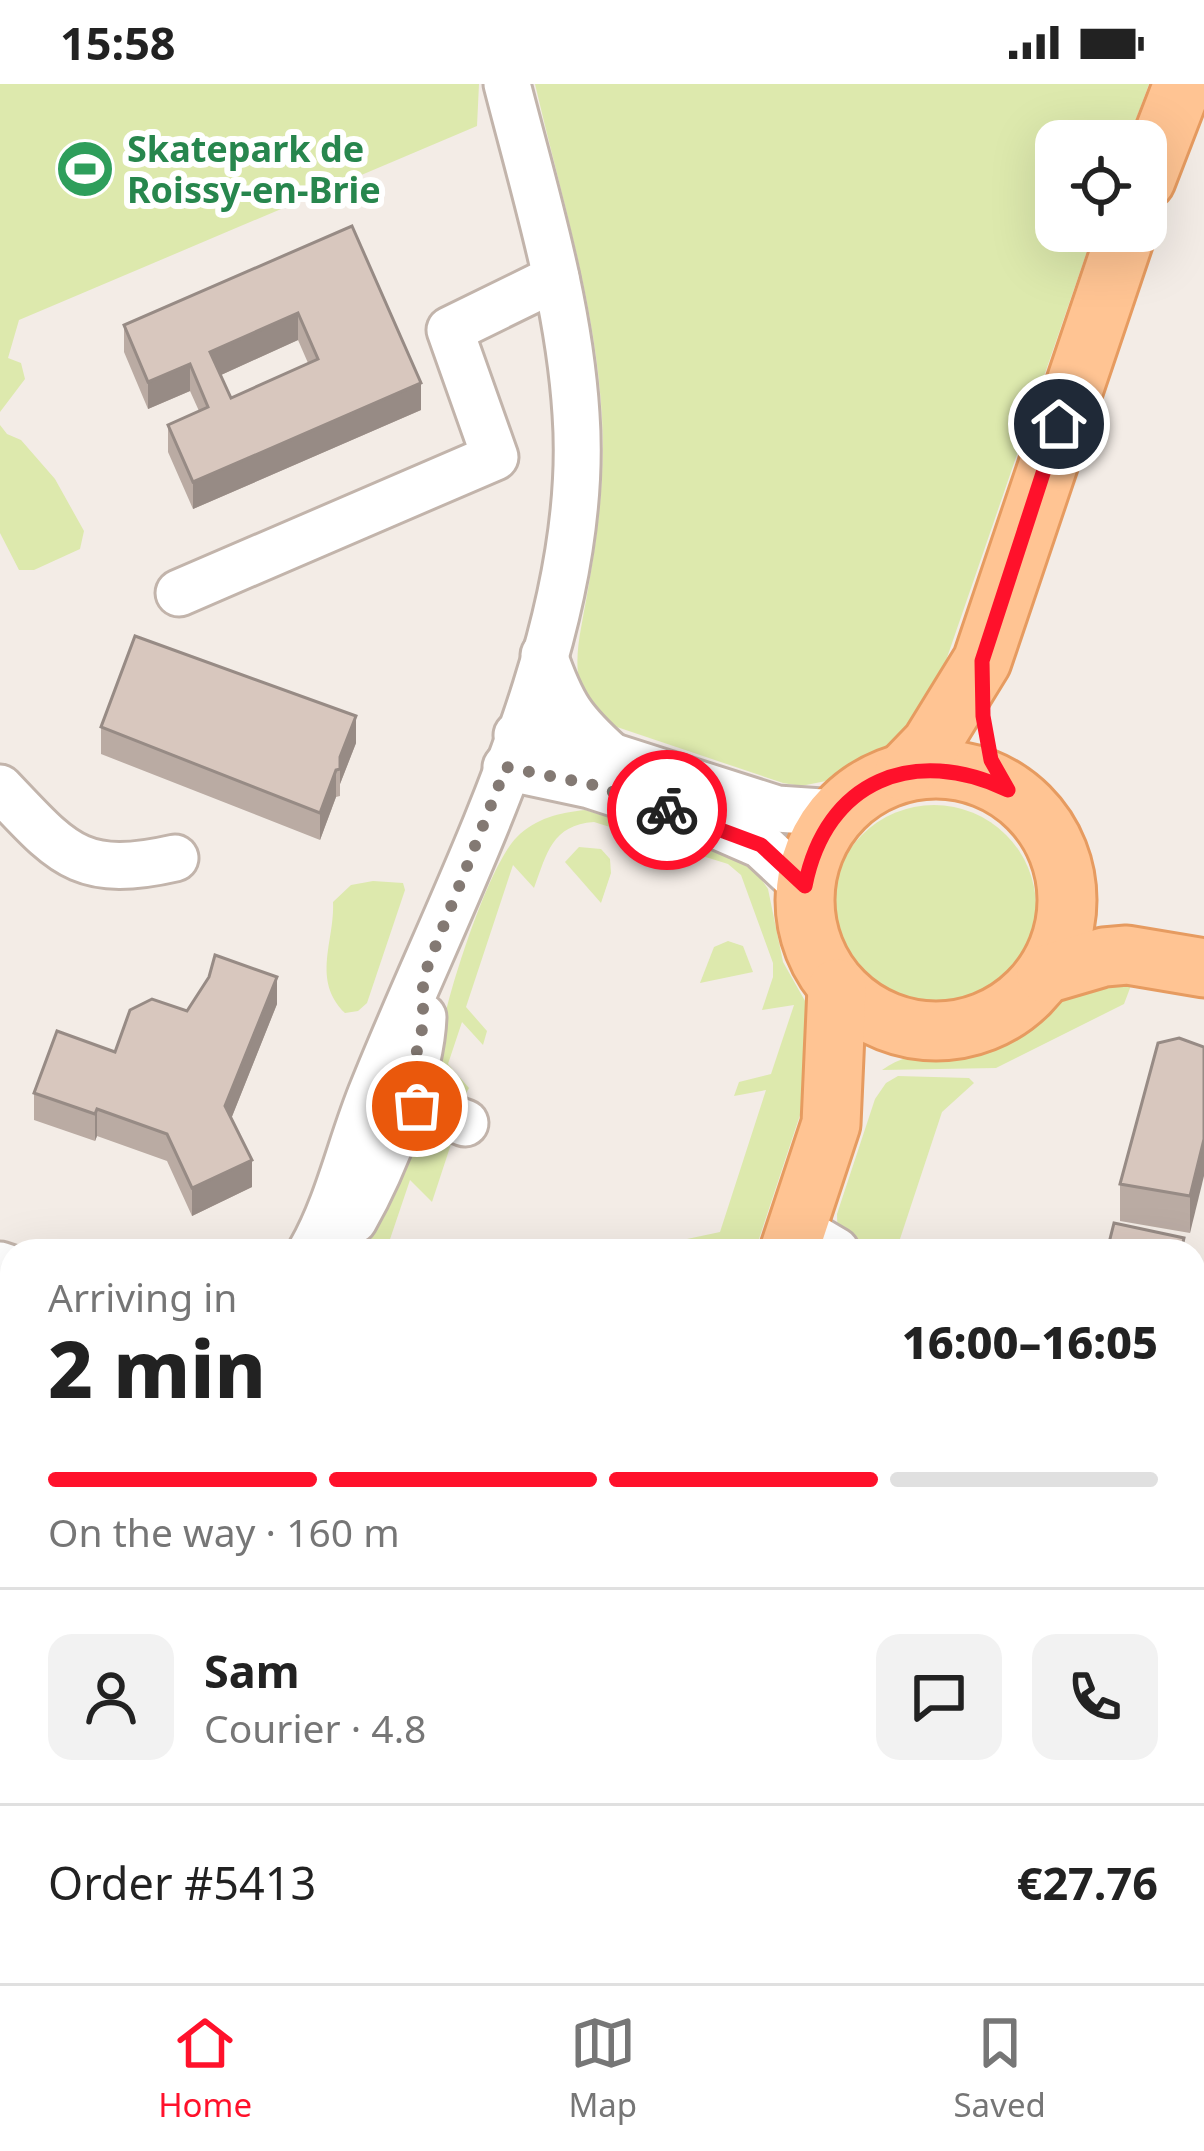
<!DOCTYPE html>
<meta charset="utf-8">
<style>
:root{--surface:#fff;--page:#f2f2f2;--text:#222;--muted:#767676;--line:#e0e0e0;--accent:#ff112b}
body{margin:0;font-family:"Noto Sans",sans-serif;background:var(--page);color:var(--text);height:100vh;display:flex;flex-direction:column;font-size:45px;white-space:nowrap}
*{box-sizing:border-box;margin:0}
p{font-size:39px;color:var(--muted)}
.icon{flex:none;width:66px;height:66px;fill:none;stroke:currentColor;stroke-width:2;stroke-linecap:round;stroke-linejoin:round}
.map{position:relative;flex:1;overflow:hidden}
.details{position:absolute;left:0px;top:1155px;width:1206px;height:744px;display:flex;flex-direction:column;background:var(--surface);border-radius:36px 36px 0 0;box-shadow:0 12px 48px #0002}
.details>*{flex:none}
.buttons{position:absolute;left:1035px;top:36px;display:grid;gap:24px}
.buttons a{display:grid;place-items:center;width:132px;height:132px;border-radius:24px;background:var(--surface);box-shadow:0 12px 48px #0002;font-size:60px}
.pin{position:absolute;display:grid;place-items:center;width:102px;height:102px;color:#fff;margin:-51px;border:6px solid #fff;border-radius:50%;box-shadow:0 3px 12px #0007}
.courier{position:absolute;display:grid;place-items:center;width:120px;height:120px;margin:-60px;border:9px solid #ff112b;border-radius:50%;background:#fff;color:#222;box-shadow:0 3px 15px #0007}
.headline em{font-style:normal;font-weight:800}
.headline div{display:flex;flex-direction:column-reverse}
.headline{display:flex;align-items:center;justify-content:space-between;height:204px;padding:0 48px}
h1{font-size:78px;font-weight:800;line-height:90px}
.bar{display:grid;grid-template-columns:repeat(4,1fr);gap:18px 12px;align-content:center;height:144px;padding:0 48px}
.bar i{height:15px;border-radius:9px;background:var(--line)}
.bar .on{background:var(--accent)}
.bar p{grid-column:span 4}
.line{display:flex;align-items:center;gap:30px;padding:0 48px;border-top:3px solid var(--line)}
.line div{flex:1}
.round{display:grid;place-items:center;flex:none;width:126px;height:126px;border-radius:24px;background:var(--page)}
.status{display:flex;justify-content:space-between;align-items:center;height:84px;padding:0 60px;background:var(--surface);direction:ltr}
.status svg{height:33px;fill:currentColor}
.tab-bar{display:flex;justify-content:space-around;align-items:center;height:168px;border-top:3px solid var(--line);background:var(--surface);font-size:33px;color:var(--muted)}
.tab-bar a{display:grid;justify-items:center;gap:6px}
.tab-bar .on{color:var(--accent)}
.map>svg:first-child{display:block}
</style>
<div class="status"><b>15:58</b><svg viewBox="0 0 49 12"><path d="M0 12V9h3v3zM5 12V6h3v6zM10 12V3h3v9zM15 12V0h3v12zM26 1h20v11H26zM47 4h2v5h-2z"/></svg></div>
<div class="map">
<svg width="1204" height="1899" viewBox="0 0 1204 1899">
<rect width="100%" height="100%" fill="#f3ece6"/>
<!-- green -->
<g fill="#dde9ad">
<path d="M0,0H479L477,42L19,236L8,274L21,279L25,295L0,328Z"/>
<path d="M535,0H1149L1128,57H1056V147H1094L940,594L902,663L826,697L801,702L783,699L611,641C574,622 574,581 581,544C594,474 606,406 602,334C596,221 560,109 535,0Z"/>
<path d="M0,341L7,350L21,356L55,395L84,447L80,465L34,486H19L0,449Z"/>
<circle cx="934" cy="823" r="102"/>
<path d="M585,726L736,773L757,789L768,805L783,878L809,924L804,1019L755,1167H713V1163L683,1167L687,1155L720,1148L766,1006L734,1012L739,998L771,990L794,921L762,926L773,893V879L741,791L728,780L594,738C552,741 547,769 534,804L513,781L466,923L487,947L483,961L462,938L448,980L469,1004L463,1015L430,1011C439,984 440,955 446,928C455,889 490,780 517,753C536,734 559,729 585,726Z"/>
<path d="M579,763L601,765L610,775L611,789L601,819L565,778Z"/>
<path d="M373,797L403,799L405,806L367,919L358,927L345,929C311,896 335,857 333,818L351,801Z"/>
<path d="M728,857L743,862L753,888L700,899L714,863Z"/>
<path d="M1138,883L1124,920L996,984L882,986C917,961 959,970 998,953C1023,942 1036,917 1057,907C1082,896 1112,891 1138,883Z"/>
<path d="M898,992L969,994L974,999L942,1028L896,1167C867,1167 836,1168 837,1130L875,1015L886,999Z"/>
<path d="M420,1037L453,1054L432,1118L410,1096L386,1167H362L384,1129Z"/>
<path d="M12,1375V1473L0,1492V1382Z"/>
<path d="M0,1675L12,1715V1789L0,1792Z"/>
</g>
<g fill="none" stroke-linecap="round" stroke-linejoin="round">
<!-- minor casing -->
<g stroke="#c2b4ab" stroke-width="51">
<g id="minor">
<path d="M179,509L495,373L450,246L556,194"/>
<path d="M544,571C562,622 571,636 611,672"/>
<path d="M517,651L611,672L777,725L837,729"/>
<path d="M506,683L590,701L722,744L761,761L805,802"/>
<path d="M0,704C62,769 79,796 175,774"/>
<path d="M380,1028C399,1005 441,1030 465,1039"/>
<path d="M354,1136C383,1085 421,991 423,933"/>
<path d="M797,1144L836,1167"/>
<path d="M311,1167C339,1118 351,1058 373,1005C455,800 592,556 576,330C569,218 535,109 507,0"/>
<path d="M0,1181L12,1185"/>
<path d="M1194,1426L1204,1423"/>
<path d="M0,1526L12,1510"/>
<path d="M1184,1887L1187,1899"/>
</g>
</g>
<!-- major casing -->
<g stroke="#e69b60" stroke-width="63">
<g id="major">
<path d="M1146,96L1183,0"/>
<circle cx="936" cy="816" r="131"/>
<path d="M904,688L931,660L982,577L1127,147"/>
<path d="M1046,890L1104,873L1127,871L1204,884"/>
<path d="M789,1167L831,1040L837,904"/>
<path d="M559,1899L562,1887"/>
</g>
</g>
<!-- minor -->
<use href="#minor" stroke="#fff" stroke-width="45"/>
<!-- major -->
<use href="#major" stroke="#ffc493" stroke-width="57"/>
</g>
<!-- wall -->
<g fill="#baaba3" fill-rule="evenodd">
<path d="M352,142L421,326L193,425L168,368V341L199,327L190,307L148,325L124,268V241ZM298,256L308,279L231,314L221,291Z"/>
<path d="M101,643L356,659L340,700V712L336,713L320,756L101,670Z"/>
<path d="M277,920L231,1035L252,1103L192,1132L167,1077L97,1052L95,1057L34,1036V1009L115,968L187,927Z"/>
<path d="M1204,963L1190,1149L1120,1137V1100Z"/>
<path d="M1204,1714V1767L1198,1743V1716Z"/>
</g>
<!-- shaded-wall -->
<g fill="#978b85">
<path d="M298,229V256L210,296V268Z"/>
<path d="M190,280V307L148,325V298Z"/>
<path d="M421,299V326L193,425V398Z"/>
<path d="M356,632V659L340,700V673Z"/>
<path d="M336,686V713L320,756V729Z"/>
<path d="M277,893V920L225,1050V1022Z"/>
<path d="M97,1025V1052L95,1057V1030Z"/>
<path d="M1204,1055V1092L1190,1149V1112Z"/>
<path d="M252,1076V1103L192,1132V1104Z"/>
<path d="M1204,1310V1346L1194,1349V1312Z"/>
</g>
<!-- building -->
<g fill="#d8c7be" stroke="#978b85" stroke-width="3" fill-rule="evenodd">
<path d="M352,142L421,299L193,398L168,341L208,323L190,280L148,298L124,241ZM298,229L318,275L231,314L210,268Z"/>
<path d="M135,552L356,632L340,673V685L336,686L320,729L101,643Z"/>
<path d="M215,871L277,893L225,1022L252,1076L192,1104L167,1050L97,1025L95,1030L34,1009L57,947L115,968L130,926L152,915L187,927L209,893Z"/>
<path d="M1179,954L1204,963V1055L1190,1112L1120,1100L1158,959Z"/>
<path d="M1114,1139L1184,1154L1181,1167H1107Z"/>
<path d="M1204,1265V1310L1194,1312V1301Z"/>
<path d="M1204,1714V1740L1198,1716Z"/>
<path d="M1063,1887H1146L1149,1899H1066Z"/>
</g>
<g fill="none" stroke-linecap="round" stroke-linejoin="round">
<!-- done -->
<path stroke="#837973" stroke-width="12" stroke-dasharray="0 21.6" d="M417,1022L405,1018L423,941V894L506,683L590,700L667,726"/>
<!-- route -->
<path stroke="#ff112b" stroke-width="15" d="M667,726L761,761L805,802C826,696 914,661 1008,706L991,676L983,632L982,577L1059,340"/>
</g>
<!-- icons -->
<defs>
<g id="stadium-disc" transform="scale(3)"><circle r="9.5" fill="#2e9e5b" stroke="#fff"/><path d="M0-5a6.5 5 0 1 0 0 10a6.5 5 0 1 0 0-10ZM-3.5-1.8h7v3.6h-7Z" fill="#fff"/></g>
</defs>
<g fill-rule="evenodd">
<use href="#stadium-disc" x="85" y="85"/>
</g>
<g text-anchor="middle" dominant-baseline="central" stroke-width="12" stroke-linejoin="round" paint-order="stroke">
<!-- leisure labels -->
<g font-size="36" font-weight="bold" fill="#27864d" stroke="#fff" text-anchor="start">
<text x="127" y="64">Skatepark de<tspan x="127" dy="41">Roissy-en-Brie</tspan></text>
</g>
</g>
</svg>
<div class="buttons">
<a><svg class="icon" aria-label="locate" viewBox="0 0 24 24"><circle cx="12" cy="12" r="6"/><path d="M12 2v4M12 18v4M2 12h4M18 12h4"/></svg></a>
</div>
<div class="pin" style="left:417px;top:1022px;background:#ea580c"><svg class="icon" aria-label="bag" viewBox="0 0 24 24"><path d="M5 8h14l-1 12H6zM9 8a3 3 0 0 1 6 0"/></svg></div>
<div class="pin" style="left:1059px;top:340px;background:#1f2937"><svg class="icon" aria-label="home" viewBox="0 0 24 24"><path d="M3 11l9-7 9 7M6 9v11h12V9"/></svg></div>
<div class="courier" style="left:667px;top:726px"><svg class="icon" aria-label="bike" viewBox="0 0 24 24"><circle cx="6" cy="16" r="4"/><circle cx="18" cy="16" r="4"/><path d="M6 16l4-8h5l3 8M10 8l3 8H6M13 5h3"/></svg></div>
<section class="details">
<div class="headline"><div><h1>2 min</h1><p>Arriving in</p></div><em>16:00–16:05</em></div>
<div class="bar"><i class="on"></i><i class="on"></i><i class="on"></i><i></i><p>On the way · 160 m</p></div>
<div class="line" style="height:216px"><a class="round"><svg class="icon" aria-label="person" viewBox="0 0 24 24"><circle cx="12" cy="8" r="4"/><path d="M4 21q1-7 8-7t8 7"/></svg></a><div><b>Sam</b><p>Courier · 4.8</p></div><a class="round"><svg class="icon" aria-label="chat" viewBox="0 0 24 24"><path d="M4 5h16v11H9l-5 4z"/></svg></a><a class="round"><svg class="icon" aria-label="phone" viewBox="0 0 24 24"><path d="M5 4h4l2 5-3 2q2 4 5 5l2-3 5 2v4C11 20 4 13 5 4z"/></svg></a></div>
<div class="line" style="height:156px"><div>Order #5413</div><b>€27.76</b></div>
</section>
</div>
<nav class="tab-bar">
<a class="on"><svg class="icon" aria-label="home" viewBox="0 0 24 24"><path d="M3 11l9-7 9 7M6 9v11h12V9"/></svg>Home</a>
<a><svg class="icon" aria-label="map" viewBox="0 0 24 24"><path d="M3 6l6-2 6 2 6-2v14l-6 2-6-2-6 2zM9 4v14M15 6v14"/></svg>Map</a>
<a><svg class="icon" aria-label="saved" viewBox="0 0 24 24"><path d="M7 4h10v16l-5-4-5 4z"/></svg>Saved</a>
</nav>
